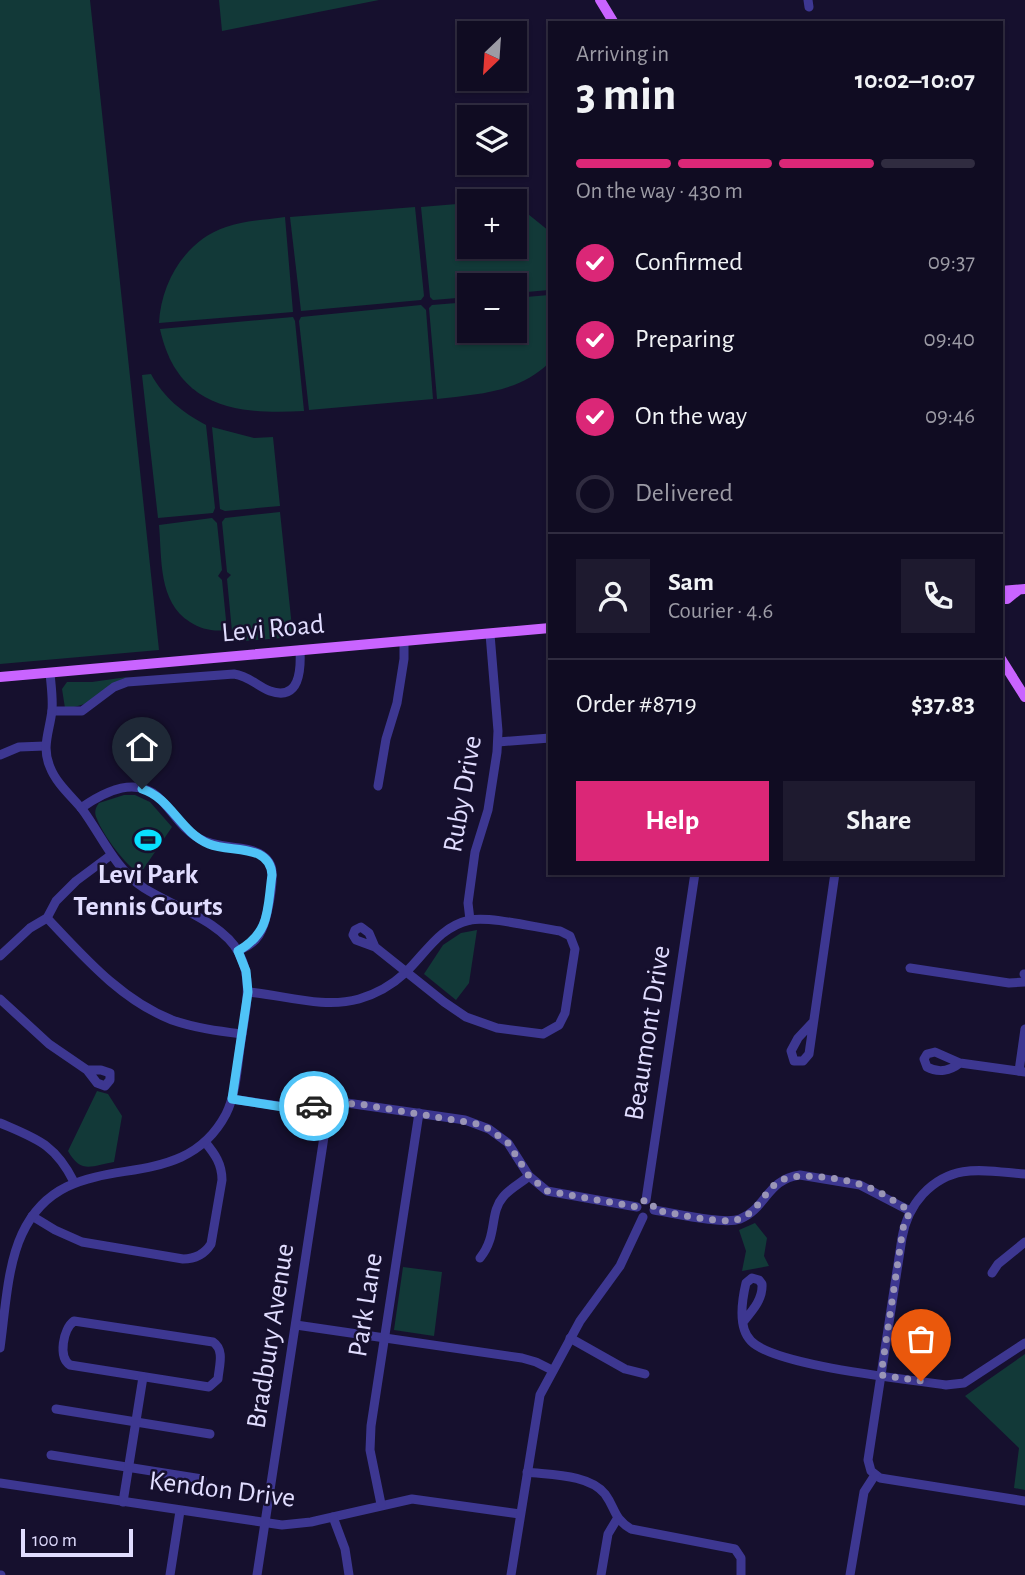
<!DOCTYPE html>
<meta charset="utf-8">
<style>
:root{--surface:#100c22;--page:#1e1a2f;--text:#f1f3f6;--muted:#9c9ba5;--line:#302c40;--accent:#db2777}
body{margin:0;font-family:"Alegreya Sans",sans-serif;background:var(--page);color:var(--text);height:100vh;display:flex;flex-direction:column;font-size:26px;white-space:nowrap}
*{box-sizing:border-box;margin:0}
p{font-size:23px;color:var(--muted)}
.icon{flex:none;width:38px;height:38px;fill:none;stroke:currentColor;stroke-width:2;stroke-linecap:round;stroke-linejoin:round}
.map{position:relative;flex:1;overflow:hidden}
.side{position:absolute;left:548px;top:21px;width:455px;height:854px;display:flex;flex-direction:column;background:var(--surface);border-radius:0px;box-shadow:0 2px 5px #0004,0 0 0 2px var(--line)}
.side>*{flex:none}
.needle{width:46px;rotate:205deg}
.controls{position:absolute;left:457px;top:21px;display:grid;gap:14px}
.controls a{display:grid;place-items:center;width:70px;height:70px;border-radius:0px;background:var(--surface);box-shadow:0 2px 5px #0004,0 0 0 2px var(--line);font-size:35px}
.scale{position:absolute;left:21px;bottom:18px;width:112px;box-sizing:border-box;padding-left:7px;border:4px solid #e1ddff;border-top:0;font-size:19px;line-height:24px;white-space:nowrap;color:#e1ddff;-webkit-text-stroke:5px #16102e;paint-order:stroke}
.pin{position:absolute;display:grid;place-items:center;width:60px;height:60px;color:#fff;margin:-72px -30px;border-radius:50% 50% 50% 0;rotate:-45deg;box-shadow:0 0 7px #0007}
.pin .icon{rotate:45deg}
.courier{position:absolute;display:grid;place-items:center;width:70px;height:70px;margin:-35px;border:5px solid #4fc3f7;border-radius:50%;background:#fff;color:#222;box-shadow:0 2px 9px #0007}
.overview em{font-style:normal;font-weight:700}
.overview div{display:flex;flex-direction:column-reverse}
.overview{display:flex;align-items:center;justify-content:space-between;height:119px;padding:0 28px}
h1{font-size:46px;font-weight:700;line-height:52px}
.bar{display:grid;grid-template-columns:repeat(4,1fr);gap:10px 7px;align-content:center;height:84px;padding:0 28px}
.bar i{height:9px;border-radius:5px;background:var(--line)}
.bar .selected{background:var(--accent)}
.bar p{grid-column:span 4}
.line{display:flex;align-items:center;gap:18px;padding:0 28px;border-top:2px solid var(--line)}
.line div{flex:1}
.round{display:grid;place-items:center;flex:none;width:74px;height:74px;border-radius:0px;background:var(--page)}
ol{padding:0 28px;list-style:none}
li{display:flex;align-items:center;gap:21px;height:77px}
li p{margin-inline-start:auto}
li .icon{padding:7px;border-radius:50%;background:var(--accent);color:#fff;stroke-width:4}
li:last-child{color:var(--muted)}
li i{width:38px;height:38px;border:4px solid var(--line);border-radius:50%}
.primary-button{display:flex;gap:14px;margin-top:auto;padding:14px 28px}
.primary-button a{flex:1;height:80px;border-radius:0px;background:var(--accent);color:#fff;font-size:28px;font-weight:700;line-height:80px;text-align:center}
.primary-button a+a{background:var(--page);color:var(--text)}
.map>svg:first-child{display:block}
</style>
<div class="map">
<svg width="1025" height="1575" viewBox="0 0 1025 1575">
<rect width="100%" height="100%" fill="#16102e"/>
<!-- green -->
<g fill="#123938">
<path d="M0,0H90L159,650L0,664Z"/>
<path d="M219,0H379L222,31Z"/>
<path d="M469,203V247H514L515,210L528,214L549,231V290L515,293L514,285H469V297L433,300L430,297L421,207Z"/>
<path d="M415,207L424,296L421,300L301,311L290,217Z"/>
<path d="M285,217L293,312L159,323C161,282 186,240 226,227C245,220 266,220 285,217Z"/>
<path d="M549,295V363C518,393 477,394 437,399L429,308L432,305L469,302V331H514L515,298Z"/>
<path d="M421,305L426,310L433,399L309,410L299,321L301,317Z"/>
<path d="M293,317L295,321L304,411C235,415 177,407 160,329Z"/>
<path d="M151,374C164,398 182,412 206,425L215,508L213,513L158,518L142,375Z"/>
<path d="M212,427L254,438L273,437L280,506L225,511L220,509Z"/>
<path d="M280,512L293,637L233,642L227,579L231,575L227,572L222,522L225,518Z"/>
<path d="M212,518L217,523L222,570L218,576L222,580L227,630C213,632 201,629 190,622C158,602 162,558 159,525Z"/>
<path d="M127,677C101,687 95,707 65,708L62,689L67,682H92Z"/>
<path d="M124,795H135L150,802L172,827L140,874C126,866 103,835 97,819C94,813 95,808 99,803Z"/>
<path d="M477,930L469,983L456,1000L424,974L443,945L461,933Z"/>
<path d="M97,1091L108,1094L122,1116L114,1162C91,1166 81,1174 68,1151Z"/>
<path d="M755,1223L767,1238L764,1256L769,1266L742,1271L746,1251L739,1230Z"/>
<path d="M403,1267L442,1272L434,1336L394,1330Z"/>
<path d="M1025,1354V1490L1014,1488L1019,1448L965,1396Z"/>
</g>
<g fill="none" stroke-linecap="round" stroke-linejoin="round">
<!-- minor -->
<g stroke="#3d3791" stroke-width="9">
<path d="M808,0L809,7"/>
<path d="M52,711H82L114,687L127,682L234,674C249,676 257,686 270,691C300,702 301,669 300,650"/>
<path d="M498,742L550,738"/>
<path d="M0,755L19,747L45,746"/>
<path d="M378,786L386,739L397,703L404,659V641"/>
<path d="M81,808C105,791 138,774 162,801C175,815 183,830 200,839C219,850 245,844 262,855C267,858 272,865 272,872C273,887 267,923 259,935C254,943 246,947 238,951"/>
<path d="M47,918C84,957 121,1000 172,1020C195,1028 218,1031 242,1034"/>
<path d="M470,920L468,903L475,852L488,810L497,752L498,731L490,634"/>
<path d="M0,956L30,928L47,918L56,901L76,881L111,855"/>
<path d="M910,968L1009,983L1025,982"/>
<path d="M1024,974L1025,975"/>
<path d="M248,992C284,995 323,1009 359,999C376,994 392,985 405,973C426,953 439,927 470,920C491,916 537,928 560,931L570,936L575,949L565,1013L559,1025L543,1034L497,1028L466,1017L444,1002L375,947L356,940L353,935L355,930L361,927L369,933L375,947"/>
<path d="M0,999L49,1044L87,1070L97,1083L105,1086L110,1080V1073L101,1070H87"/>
<path d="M813,1022L798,1038L791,1051L794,1061H803L809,1054L835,873"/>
<path d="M960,1063C950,1071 938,1073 927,1067L924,1059L927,1054L935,1052L960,1063L1025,1072"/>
<path d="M1019,1071L1025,1029"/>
<path d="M232,1099L293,1108L347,1103L465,1120L489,1129L508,1143L529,1176L547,1191L637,1207"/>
<path d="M0,1123C37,1139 55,1144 74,1182"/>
<path d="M1025,1174C985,1171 953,1162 923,1194C911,1207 905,1221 902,1238L868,1460L871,1471L880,1478L1025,1501"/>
<path d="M646,1200L695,873"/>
<path d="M654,1210C673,1213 724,1225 740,1219C766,1209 767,1179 800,1175L860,1185L910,1211"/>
<path d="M32,1216L55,1230L82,1242L183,1259C195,1259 204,1255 211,1244L222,1180C222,1164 215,1154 205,1142"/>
<path d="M480,1258C498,1236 489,1213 503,1197C509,1189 521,1183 529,1176"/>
<path d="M992,1273L998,1264L1025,1242"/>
<path d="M74,1321L213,1342C225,1350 219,1366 218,1379L209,1387L70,1365C58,1357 63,1329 74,1321Z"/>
<path d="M743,1322C753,1310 763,1299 762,1284L759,1280L752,1278L746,1283C742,1300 738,1328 751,1341C775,1366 907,1379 946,1385L964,1383L1025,1343"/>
<path d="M296,1325L522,1358L536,1362L552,1370"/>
<path d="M570,1338L625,1369L645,1374"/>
<path d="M0,1348C5,1313 7,1266 22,1234C67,1137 178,1205 226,1114C237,1092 237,1065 241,1041C245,1012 254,981 239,953C223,922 172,906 144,888C115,869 102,836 82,809C71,796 56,783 50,767C41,747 50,730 52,710C53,698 51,685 50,673"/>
<path d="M56,1409L210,1434"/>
<path d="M51,1455L202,1479"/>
<path d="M527,1472C550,1475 589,1474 605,1494C616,1509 613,1518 631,1529L735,1549L741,1558V1575"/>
<path d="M0,1483L282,1525L311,1522L412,1499L520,1514"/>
<path d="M123,1502L143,1377"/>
<path d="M381,1504L370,1450L371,1426L419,1113"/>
<path d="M333,1517L345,1549L349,1575"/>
<path d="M0,1575H1"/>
<path d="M170,1575L180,1511"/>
<path d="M257,1575L329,1104"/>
<path d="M511,1575L540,1395L580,1321L620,1266L643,1217"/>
<path d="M601,1575L608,1534L617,1519"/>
<path d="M850,1575L864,1492L875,1475"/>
</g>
<!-- major -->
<g stroke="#c964ff" stroke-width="10">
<path d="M600,0L614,23"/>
<path d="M1001,591L1025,589"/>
<path d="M1001,599H1007L1017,591"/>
<path d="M1001,659L1025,697"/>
<path d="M0,677L550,628"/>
</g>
</g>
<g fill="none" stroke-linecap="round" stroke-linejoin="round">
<!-- done -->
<path stroke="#9a95b6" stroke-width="7" stroke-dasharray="0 12.6" d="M314,1106L338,1103L359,1104L478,1124L489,1129L508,1143L529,1176L547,1191L637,1207L639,1203L646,1200L653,1204L654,1210C673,1213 724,1225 739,1219C757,1213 764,1192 778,1182C795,1170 849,1179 868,1187C883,1193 897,1203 910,1211L903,1228L881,1375L921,1381"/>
<!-- route -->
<path stroke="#4fc3f7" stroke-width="9" d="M142,789C171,798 180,832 209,844C231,853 270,843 272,875C267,909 271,932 238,951L246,971L248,992L232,1099L283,1107L314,1106"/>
</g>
<!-- icons -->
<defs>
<g id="stadium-bare" transform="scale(2.1)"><path d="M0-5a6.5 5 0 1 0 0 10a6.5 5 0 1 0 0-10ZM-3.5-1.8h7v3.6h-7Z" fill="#09e0ff" stroke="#16102e" stroke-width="2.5" paint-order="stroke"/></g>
</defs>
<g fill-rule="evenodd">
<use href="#stadium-bare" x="148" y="840"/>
</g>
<g text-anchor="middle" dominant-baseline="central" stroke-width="5" stroke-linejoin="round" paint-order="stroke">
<!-- street labels -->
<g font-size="28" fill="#e1ddff" stroke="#16102e">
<text transform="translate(273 629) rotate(-5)">Levi Road</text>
<text transform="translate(463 794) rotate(-80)">Ruby Drive</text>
<text transform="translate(648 1033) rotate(-81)">Beaumont Drive</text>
<text transform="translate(366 1305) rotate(-81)">Park Lane</text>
<text transform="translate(271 1336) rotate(-81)">Bradbury Avenue</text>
<text transform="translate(222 1490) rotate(7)">Kendon Drive</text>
</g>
<!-- poi labels -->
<g font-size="28" font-weight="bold" fill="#e1ddff" stroke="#16102e">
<text x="148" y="875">Levi Park<tspan x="148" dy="32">Tennis Courts</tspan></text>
</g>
</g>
</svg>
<div class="controls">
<a><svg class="needle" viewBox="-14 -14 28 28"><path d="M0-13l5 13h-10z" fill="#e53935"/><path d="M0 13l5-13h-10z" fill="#9c9ba5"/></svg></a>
<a><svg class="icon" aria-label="layers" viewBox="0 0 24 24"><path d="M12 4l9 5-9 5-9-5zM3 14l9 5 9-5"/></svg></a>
<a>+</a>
<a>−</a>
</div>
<div class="scale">100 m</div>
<div class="pin" style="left:921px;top:1381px;background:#ea580c"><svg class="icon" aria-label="bag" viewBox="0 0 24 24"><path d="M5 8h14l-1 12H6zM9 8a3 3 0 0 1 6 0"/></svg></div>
<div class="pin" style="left:142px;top:789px;background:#1f2937"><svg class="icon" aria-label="home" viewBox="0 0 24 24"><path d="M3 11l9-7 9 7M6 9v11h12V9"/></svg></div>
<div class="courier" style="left:314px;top:1106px"><svg class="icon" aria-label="car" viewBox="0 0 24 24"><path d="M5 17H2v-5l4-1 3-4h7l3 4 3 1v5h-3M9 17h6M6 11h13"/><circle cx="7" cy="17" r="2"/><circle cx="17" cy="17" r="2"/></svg></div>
<section class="side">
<div class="overview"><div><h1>3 min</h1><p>Arriving in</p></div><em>10:02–10:07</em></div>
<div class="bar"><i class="selected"></i><i class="selected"></i><i class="selected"></i><i></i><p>On the way · 430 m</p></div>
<ol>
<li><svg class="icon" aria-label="check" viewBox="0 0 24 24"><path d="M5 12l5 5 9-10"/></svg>Confirmed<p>09:37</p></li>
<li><svg class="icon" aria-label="check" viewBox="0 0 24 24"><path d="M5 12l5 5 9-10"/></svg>Preparing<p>09:40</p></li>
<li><svg class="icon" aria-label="check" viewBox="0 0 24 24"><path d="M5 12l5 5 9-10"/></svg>On the way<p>09:46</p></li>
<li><i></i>Delivered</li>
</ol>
<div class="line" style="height:126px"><a class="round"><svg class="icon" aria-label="person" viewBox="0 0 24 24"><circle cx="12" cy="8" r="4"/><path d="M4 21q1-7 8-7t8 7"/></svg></a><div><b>Sam</b><p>Courier · 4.6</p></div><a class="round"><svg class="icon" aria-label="phone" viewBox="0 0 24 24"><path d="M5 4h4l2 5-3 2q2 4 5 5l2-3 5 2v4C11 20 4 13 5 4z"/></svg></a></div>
<div class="line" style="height:91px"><div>Order #8719</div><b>$37.83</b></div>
<div class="primary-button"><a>Help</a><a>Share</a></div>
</section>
</div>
